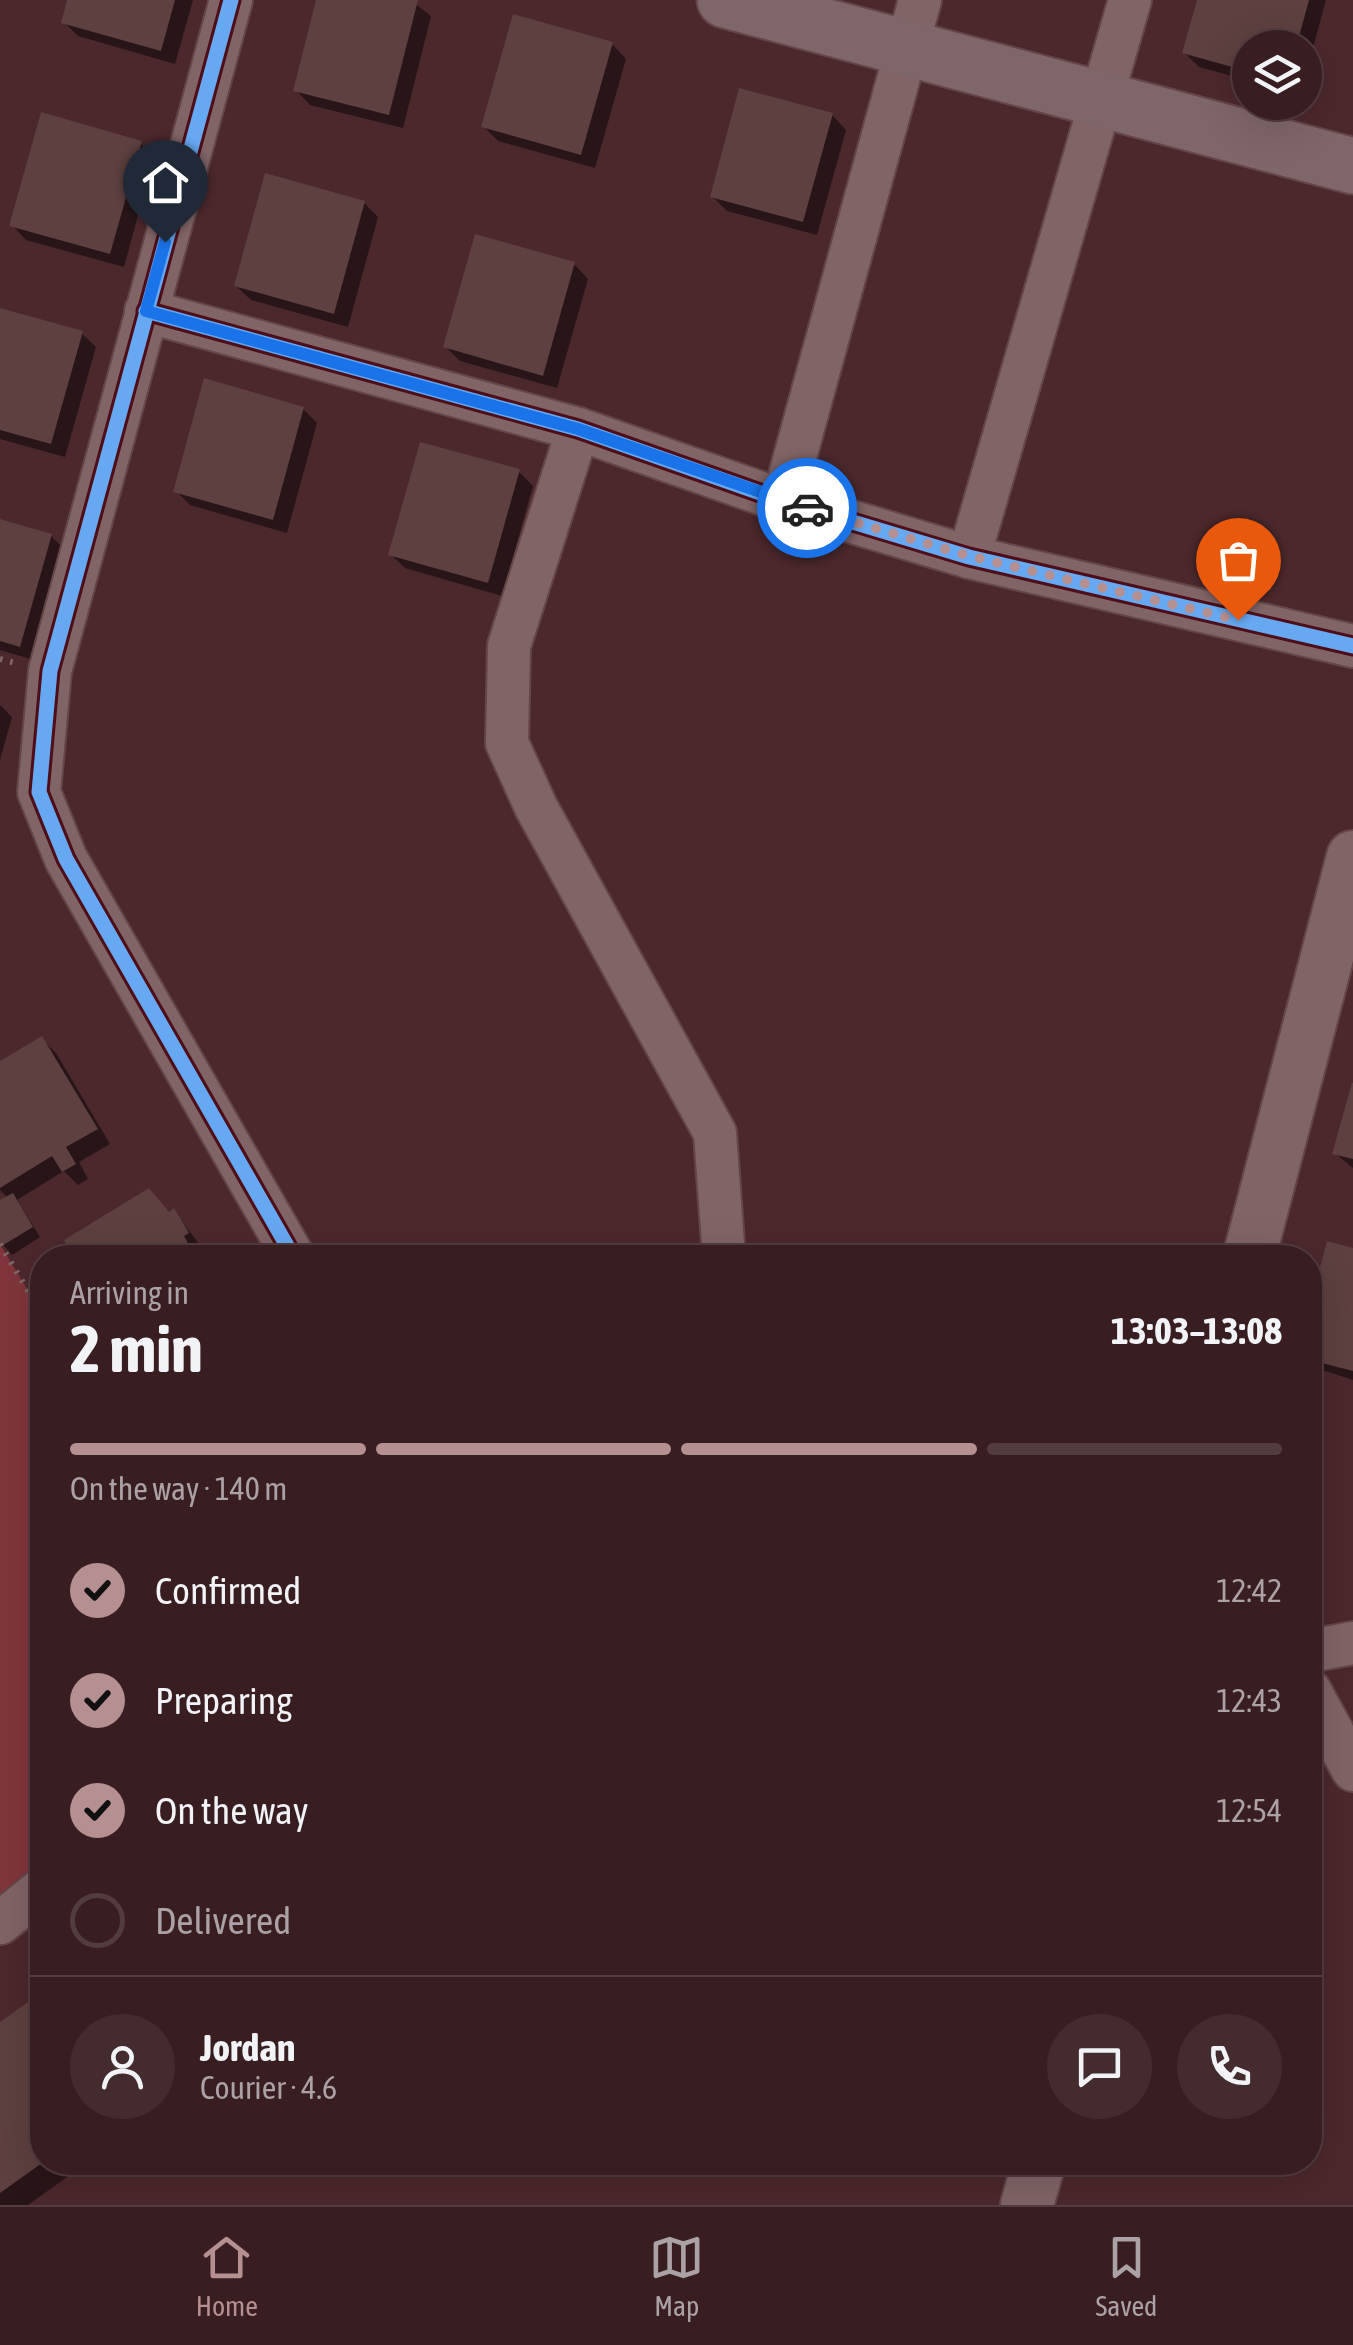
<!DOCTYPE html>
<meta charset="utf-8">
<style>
:root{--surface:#381e21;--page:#432b2e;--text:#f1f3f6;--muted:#aba2a5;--line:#523c3f;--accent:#b68f91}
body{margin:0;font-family:"Asap Condensed",sans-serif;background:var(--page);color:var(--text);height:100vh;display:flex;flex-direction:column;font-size:38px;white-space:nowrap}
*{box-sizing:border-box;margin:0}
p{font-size:32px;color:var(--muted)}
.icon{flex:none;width:55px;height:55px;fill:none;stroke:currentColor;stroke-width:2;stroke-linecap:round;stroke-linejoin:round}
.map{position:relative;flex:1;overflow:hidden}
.sheet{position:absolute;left:30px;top:1245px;width:1292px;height:930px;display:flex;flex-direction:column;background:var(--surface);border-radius:40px;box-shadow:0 10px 40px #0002,0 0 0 2px var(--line)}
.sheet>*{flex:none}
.fabs{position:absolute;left:1232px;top:30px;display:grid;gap:20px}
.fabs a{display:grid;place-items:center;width:90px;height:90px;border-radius:50%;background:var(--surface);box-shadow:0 10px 40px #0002,0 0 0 2px var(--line);font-size:50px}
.pin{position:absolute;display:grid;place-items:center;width:85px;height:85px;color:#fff;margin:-102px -42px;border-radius:50% 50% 50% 0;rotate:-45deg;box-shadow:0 0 10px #0007}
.pin .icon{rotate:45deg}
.courier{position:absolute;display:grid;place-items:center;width:100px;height:100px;margin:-50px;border:8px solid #1a73e8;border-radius:50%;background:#fff;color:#222;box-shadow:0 2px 12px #0007}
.summary em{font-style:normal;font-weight:700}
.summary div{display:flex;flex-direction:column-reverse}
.summary{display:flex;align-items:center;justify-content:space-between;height:170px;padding:0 40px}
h1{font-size:65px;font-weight:700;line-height:75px}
.bar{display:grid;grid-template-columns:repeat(4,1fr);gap:15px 10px;align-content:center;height:120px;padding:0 40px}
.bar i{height:12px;border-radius:8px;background:var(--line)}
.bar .on{background:var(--accent)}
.bar p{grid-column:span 4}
.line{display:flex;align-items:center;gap:25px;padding:0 40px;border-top:2px solid var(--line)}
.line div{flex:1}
.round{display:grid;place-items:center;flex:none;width:105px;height:105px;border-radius:52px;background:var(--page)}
ol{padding:0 40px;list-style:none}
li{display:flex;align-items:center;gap:30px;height:110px}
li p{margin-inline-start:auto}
li .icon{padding:10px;border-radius:50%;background:var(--accent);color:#111;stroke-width:4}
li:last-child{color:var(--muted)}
li i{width:55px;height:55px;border:5px solid var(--line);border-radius:50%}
.tab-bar{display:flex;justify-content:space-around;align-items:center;height:140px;border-top:2px solid var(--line);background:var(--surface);font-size:28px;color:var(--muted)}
.tab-bar a{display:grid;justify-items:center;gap:5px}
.tab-bar .on{color:var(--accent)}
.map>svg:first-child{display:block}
</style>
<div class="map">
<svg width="1353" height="2205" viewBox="0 0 1353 2205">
<rect width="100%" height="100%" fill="#4b282c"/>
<!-- green -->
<path fill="#80353c" d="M0,1244L42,1314V1889L0,1923Z"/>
<!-- shadow -->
<g fill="#0007">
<path d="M70,0H193L175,64L78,36L64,22Z"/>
<path d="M319,0H410L431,16L403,128L310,105L296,90Z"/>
<path d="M1199,0H1326L1305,77V48H1250V81L1199,67L1184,52Z"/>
<path d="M612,44L626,59L595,168L498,141L484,127Z"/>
<path d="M832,115L846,130L817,235L727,211L713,197Z"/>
<path d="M140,143L154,157L124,267L26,240L12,225Z"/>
<path d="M364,203L378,217L348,327L251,300L236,286Z"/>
<path d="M574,264L588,279L557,388L460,361L446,347Z"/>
<path d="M0,310L81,333L96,347L65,457L0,439Z"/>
<path d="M303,409L317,423L287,533L190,505L176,491Z"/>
<path d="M519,472L533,486L502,596L405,568L390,554Z"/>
<path d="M0,522L51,536L65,550L34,660L0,650Z"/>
<path d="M0,705L12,717L0,760Z"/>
<path d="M42,1039L56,1053L110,1144L79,1162L88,1179L78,1185L64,1171L17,1200L40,1237L12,1255L0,1241V1203L8,1198L0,1190V1064Z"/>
<path d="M1353,1088V1168L1335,1153Z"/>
<path d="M174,1211L202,1248L196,1251L200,1258H75Z"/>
<path d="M1353,1251V1380L1310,1366V1315Z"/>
<path d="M31,2003L42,2015V2162H88L28,2205H0V2025Z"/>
</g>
<!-- building -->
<g fill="#5d403f">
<path d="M67,0H175L161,51L61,23Z"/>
<path d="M316,0H418L389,115L293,91Z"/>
<path d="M1197,0H1309L1296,48H1250V72L1182,53Z"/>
<path d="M513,14L613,42L581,155L481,127Z"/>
<path d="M739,88L833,113L803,222L710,197Z"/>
<path d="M41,112L142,141L110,254L9,226Z"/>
<path d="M265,173L365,201L334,314L234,286Z"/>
<path d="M475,234L575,262L543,376L443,347Z"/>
<path d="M0,308L83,331L51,444L0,430Z"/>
<path d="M204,378L304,407L273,520L173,492Z"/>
<path d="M420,442L520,469L488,583L388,555Z"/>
<path d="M0,519L52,534L20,647L0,641Z"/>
<path d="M42,1036L98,1129L66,1147L76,1164L62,1172L52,1156L0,1188V1061Z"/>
<path d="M1352,1083H1353V1159L1332,1154Z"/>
<path d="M149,1188L169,1212L174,1208L189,1233L184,1236L196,1258H74L64,1240Z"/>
<path d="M13,1193L33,1227L0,1247V1200Z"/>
<path d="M1327,1241L1353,1248V1371L1310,1360V1306Z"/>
<path d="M31,2000L42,2017V2163L0,2193V2022Z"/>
</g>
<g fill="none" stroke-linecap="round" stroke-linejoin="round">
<!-- minor casing -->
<g stroke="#644548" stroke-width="46">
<g id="minor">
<path d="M231,0L50,671L39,792L66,859L294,1258"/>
<path d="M146,311L578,429L783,501L969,557L1353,646"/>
<path d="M578,429L509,646L507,743L536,807L715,1133L724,1258"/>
<path d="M783,501L920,0"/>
<path d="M969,557L1130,0"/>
<path d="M1310,1651L1353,1643"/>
<path d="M1310,1691L1353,1770"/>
<path d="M0,1923L42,1889"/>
</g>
</g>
<!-- tertiary casing -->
<g stroke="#644548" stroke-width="56">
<g id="tertiary">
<path d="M1249,1258L1353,857"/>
<path d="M1027,2205L1039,2162"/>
</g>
</g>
<!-- secondary casing -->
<g stroke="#644548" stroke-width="59">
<path id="secondary" d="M725,0L1353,166"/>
</g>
<!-- path -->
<g stroke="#816768" stroke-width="6" stroke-dasharray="2.5 8" stroke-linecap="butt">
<path d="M0,659L15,663"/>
<path d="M0,1244L42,1314"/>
</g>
<!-- minor -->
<use href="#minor" stroke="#806466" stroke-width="42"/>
<!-- tertiary -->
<use href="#tertiary" stroke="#806466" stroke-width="52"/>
<!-- secondary -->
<use href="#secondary" stroke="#7f6669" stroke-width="55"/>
<!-- cycleway casing -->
<g stroke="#4e0d17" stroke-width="21">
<g id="cycleway">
<path d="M231,0L50,671L39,792L66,859L294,1258"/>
<path d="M146,311L578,429L783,501L969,557L1353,646"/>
</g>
</g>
<!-- cycleway -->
<use href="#cycleway" stroke="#66a8f1" stroke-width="15"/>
</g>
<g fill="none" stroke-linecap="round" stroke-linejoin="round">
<!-- done -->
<path stroke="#b68f91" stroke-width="10" stroke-dasharray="0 18" d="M807,508L969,556L1238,620"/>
<!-- route -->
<path stroke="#1a73e8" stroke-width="12" d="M165,242L146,311L578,429L807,508"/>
</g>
</svg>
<div class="fabs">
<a><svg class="icon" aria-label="layers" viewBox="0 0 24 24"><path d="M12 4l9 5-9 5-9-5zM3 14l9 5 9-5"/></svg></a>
</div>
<div class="pin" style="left:1238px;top:620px;background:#ea580c"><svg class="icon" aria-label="bag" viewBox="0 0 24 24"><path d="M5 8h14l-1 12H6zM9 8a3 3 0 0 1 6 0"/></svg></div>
<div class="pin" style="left:165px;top:242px;background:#1f2937"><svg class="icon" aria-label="home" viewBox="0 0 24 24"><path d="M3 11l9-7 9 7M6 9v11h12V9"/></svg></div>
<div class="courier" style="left:807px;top:508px"><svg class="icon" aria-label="car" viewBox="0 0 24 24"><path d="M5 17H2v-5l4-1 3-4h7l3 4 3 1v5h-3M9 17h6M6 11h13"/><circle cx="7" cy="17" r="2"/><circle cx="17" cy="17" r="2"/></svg></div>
<section class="sheet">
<div class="summary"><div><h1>2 min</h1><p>Arriving in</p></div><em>13:03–13:08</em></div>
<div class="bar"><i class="on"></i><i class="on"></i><i class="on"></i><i></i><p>On the way · 140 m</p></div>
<ol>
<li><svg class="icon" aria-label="check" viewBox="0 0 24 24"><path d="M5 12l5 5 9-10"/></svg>Confirmed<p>12:42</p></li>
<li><svg class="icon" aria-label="check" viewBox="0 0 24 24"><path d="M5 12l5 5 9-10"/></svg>Preparing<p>12:43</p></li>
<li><svg class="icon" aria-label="check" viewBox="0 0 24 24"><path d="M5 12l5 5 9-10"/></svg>On the way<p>12:54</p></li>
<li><i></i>Delivered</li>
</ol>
<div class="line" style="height:180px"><a class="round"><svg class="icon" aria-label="person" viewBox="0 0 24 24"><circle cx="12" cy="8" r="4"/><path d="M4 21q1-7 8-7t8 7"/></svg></a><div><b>Jordan</b><p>Courier · 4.6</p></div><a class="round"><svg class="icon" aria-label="chat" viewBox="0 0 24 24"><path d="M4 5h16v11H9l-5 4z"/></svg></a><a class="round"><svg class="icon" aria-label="phone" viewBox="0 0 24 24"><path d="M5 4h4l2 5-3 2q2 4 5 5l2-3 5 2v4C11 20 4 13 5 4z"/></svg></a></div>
</section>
</div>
<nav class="tab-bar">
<a class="on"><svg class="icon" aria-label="home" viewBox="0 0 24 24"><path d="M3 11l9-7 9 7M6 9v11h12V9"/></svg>Home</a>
<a><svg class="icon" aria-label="map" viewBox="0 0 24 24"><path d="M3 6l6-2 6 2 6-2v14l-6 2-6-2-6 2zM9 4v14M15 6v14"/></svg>Map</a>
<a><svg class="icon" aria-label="saved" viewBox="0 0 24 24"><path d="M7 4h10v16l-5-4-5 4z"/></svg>Saved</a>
</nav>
